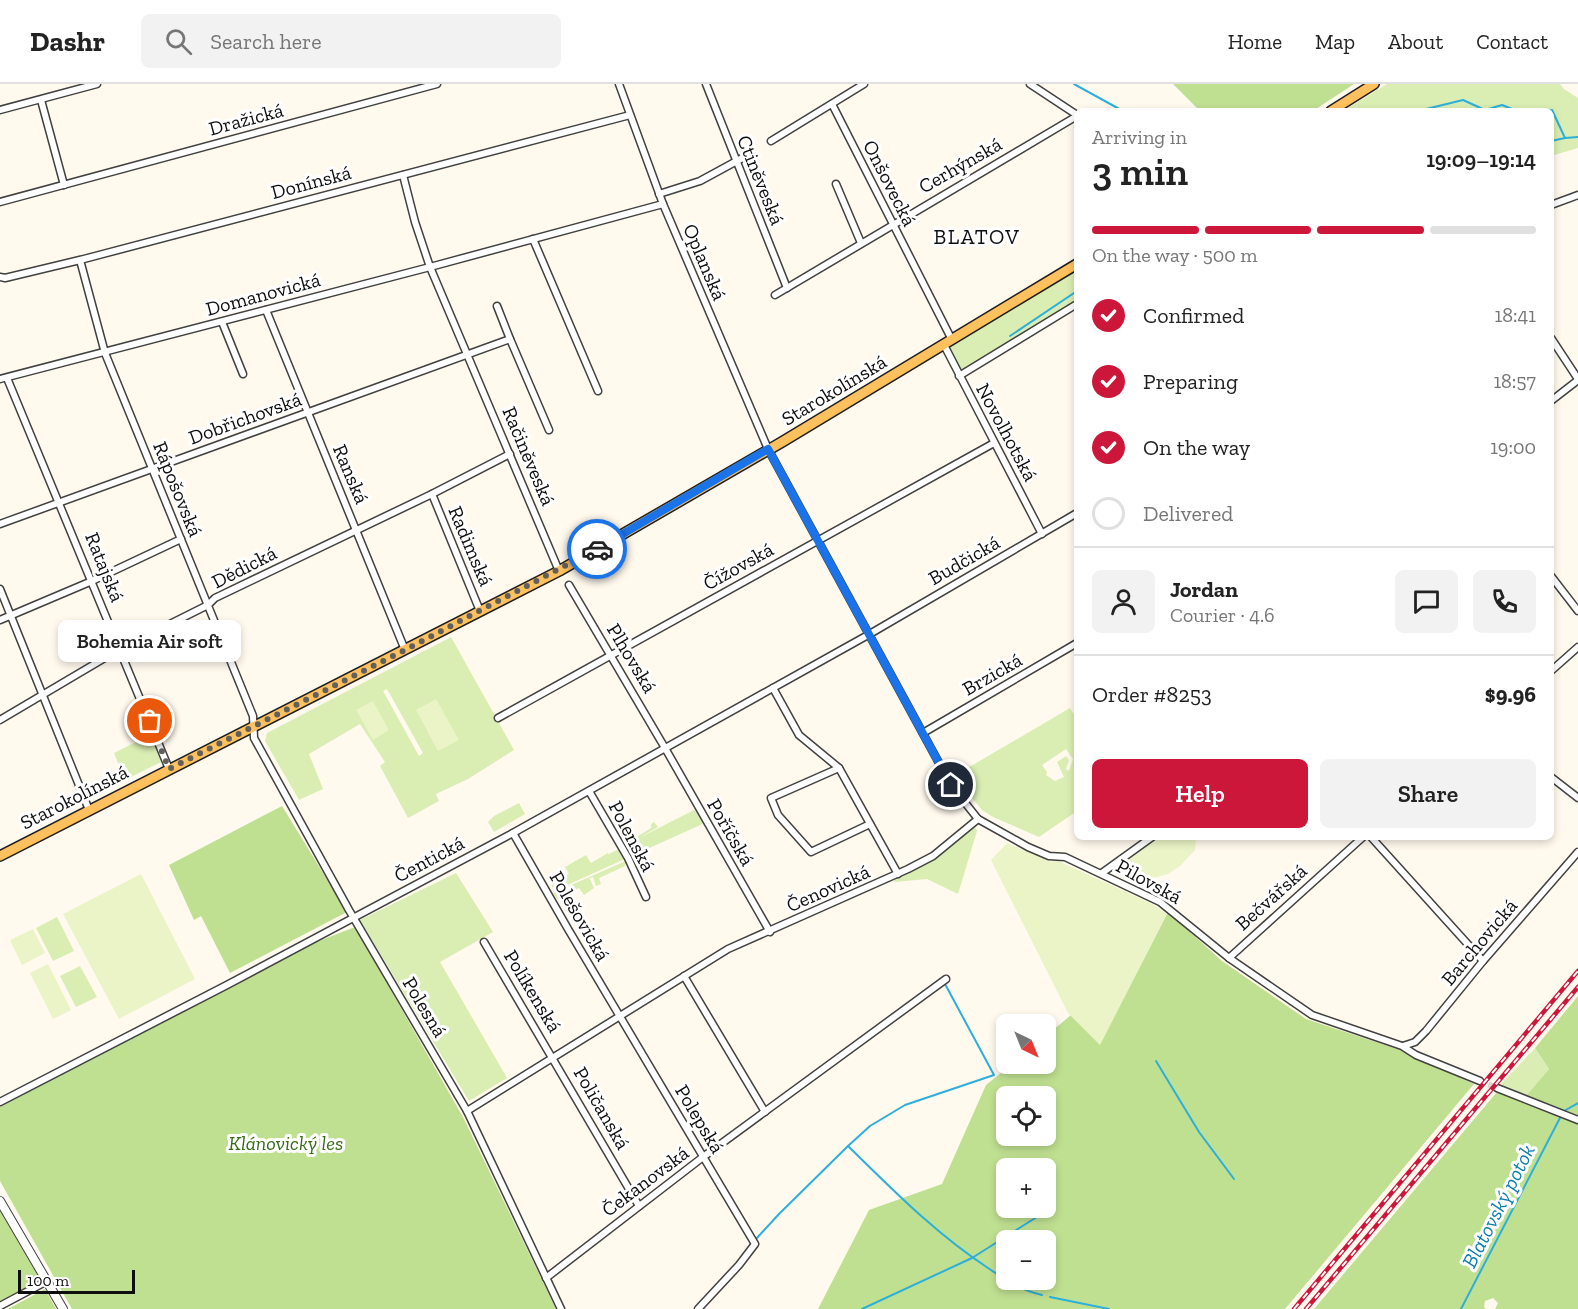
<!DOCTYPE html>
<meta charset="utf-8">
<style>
:root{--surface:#fff;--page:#f2f2f2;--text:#222;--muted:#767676;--line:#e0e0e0;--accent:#cc173a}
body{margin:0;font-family:"Zilla Slab",serif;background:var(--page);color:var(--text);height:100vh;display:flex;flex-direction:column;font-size:22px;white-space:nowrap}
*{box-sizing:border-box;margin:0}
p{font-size:20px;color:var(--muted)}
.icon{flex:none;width:33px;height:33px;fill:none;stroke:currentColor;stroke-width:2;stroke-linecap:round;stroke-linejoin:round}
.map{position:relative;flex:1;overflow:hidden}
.sheet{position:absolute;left:1074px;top:24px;width:480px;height:732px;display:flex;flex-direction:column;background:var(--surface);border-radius:9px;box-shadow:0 3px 9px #0003}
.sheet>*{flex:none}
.needle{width:39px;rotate:137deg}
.tools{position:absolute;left:996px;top:930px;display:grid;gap:12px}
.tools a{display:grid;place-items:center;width:60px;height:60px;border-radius:9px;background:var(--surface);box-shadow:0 3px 9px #0003;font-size:30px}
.scale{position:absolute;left:18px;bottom:15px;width:117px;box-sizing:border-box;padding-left:6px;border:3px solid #0e0e0e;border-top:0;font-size:16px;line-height:21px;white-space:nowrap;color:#0e0e0e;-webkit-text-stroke:4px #fff;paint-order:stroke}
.pin{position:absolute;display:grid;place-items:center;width:51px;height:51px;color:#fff;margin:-26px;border:3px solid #fff;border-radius:50%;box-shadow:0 2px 6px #0007}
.courier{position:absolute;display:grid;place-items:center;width:60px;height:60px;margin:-30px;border:4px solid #1a73e8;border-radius:50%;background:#fff;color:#222;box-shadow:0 2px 8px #0007}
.bubble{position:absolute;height:42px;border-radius:9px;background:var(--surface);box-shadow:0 3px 9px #0003;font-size:20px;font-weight:600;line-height:42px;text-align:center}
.summary em{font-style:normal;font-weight:600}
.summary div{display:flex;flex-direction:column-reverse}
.summary{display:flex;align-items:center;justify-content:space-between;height:102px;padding:0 18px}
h1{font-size:39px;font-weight:600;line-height:45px}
.bar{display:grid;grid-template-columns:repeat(4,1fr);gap:9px 6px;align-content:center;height:72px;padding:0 18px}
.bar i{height:8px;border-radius:4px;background:var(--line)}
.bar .on{background:var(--accent)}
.bar p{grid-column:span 4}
.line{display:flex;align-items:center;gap:15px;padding:0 18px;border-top:2px solid var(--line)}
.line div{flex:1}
.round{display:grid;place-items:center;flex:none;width:63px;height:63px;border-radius:9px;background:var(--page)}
ol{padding:0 18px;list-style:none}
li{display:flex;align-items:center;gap:18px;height:66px}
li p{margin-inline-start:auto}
li .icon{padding:6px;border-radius:50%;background:var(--accent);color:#fff;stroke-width:4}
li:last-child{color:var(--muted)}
li i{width:33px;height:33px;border:3px solid var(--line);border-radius:50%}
.cta{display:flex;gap:12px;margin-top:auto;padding:12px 18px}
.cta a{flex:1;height:69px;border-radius:9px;background:var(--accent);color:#fff;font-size:24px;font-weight:600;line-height:69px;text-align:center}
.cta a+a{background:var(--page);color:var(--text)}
header{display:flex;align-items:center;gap:36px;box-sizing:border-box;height:84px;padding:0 30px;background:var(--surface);border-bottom:2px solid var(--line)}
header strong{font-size:28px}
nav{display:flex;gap:33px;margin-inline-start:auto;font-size:21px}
.search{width:420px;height:54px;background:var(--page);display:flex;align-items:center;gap:15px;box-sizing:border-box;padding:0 21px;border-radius:9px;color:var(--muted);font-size:22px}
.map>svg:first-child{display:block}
</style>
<header>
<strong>Dashr</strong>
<div class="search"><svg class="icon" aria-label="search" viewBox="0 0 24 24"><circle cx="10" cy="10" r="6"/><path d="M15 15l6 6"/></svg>Search here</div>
<nav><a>Home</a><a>Map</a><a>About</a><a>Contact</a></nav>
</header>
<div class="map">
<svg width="1578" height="1225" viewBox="0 0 1578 1225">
<rect width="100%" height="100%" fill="#fff9ee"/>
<!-- green -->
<g fill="#daeeb3" fill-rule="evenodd">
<path d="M1387,0H1560L1564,5L1578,14V64L1551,72V27H1343Z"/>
<path d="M1077,181V220L959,292L944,261Z"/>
<path d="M451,553L514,666L468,695L436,710L439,717L408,734L380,682L385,678L360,640L309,670L323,705L299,716L265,657L267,649ZM387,605L423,669L419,672L383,607Z"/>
<path d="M1070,624L1077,636V727L1039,753L993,733L982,726L954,692ZM1066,665L1073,675L1069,687L1066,685L1069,676L1066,672L1057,678L1064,693L1055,697L1046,691L1047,688L1042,681Z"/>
<path d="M150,651L161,678L125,696L114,669Z"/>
<path d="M519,719L525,730L494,748L488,738L494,732Z"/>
<path d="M698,724L707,738L554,807L553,805L571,795L553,804L551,800L569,790L565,783L586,771L591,779L608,769L610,773L609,770L627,761L625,756L634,751L635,754L651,744V740L654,738L658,743L639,754Z"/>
<path d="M972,743L976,744L977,747L958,810L927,795L895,798L894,796L933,775Z"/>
<path d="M628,776L629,782L628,783L625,779V782L599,794L601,800L596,802L593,793L588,795H590L594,804L584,811L579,804L557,815L553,809Z"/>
<path d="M456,789L493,848L440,878L507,994L469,1017L360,836Z"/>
<path d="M57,833L74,867L53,877L36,844Z"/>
<path d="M80,882L97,913L76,923L60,892Z"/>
<path d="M1535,964L1549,985L1525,1013L1500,1001Z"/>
</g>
<!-- forest -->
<g fill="#c0e091" fill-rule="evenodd">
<path d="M1173,0H1354L1313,27H1200Z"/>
<path d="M282,722L347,828L230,889L201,832L194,836L169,781Z"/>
<path d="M1168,828L1222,877L1306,935L1400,966L1474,1000L1285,1225H818L869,1126L942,1100L986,1001L1012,980H1046V952L1071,931L1100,960ZM1006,1012H1046V1052H1006ZM1006,1084H1046V1124H1006ZM1006,1156H1046V1196H1006Z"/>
<path d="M355,843L464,1035L556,1225H72L0,1097V1023L301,864Z"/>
<path d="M1578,912V1225H1495L1498,1219L1493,1214L1485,1217L1484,1223L1486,1225H1314L1502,1002L1525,1013L1549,985L1535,964Z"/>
<path d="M0,1124L42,1196L0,1217Z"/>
<path d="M45,1205L56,1225H8Z"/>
</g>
<!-- pitch -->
<g fill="#ebf4c6">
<path d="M436,615L459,656L438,667L416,626Z"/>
<path d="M373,617L389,646L373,656L356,626Z"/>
<path d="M1159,753H1196L1195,766L1180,782L1168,790L1153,794L1120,782Z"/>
<path d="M1007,759L1051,778L1056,776L1150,819L1167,830L1100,961L1068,929L991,776Z"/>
<path d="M141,790L195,895L119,935L63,830Z"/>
<path d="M33,845L45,869L22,881L10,856Z"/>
<path d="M48,880L71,926L53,935L30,889Z"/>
</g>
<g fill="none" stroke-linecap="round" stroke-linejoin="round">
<!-- stream -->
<g stroke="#2cafdb" stroke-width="2">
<path d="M1074,0L1123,27"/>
<path d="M1418,27L1463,16L1485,26L1502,21L1517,27"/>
<path d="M1549,27L1552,26L1565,54L1578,53"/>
<path d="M1551,57L1565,54"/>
<path d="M1010,252L1077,207"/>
<path d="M1156,977L1199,1048L1234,1095"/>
<path d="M1556,1024L1564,1027L1578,1019"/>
<path d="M848,1062L870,1042L905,1021L994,991L945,900"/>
<path d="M756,1155L779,1130L848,1062C893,1106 936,1150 988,1184C1004,1195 1022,1207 1042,1211"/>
<path d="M1050,1213L1109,1225"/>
<path d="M862,1225L972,1174L1040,1131"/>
<path d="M1461,1225L1561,1032"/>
</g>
<!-- minor-tunnel -->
<path stroke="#dbd6cc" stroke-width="6" stroke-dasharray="6 3" stroke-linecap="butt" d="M1480,997L1497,1004"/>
<!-- minor casing -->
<g stroke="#414141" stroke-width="9">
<g id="minor">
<path d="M619,0L663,120L768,365L951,701L978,735L1028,763L1049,772L1065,773L1160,818L1229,874L1312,931L1402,962L1416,971L1480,997"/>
<path d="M706,0L787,204"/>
<path d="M1030,0L1077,31"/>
<path d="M41,16L64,101"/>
<path d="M832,20L952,256"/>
<path d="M0,26L97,0"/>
<path d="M771,57L864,0"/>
<path d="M403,91L415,138L430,183L559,487"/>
<path d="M836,100L861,159"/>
<path d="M659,110L700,97L746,72"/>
<path d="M0,118L437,0"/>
<path d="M1551,121L1578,111"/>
<path d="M533,155L598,307"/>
<path d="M80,176L105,269L253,632L254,654L349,826L467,1027L561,1225"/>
<path d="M0,193L5,194L80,176L630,31"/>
<path d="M775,211L1077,32"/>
<path d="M266,226L405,566"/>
<path d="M222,238L243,290"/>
<path d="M1551,254L1578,295"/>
<path d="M510,255L549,346"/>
<path d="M944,261L1042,450"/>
<path d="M959,292L1077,220"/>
<path d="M7,294L169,685"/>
<path d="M0,295L430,183L663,120"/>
<path d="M1551,317L1578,296"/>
<path d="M432,410L480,527"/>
<path d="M0,440L510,255L497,222"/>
<path d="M1551,492L1578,527"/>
<path d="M569,501L665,664L770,848"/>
<path d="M0,505L89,726"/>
<path d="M0,536L92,497L181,455"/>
<path d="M1551,587L1578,563"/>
<path d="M773,604L799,651L839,684L898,790"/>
<path d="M498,634L994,359"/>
<path d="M0,636L120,565L208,521L215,514L432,410L510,370"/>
<path d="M923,649L1077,559"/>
<path d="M839,684L771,714L778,731L811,768L870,740"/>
<path d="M1551,693L1578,714"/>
<path d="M589,707L628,774L646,813"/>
<path d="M513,749L568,845L755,1160L739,1181L698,1225"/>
<path d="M1371,753L1483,877"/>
<path d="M1102,789L1152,753"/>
<path d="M484,858L639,1122"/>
<path d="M1229,874L1363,753"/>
<path d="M684,892L765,1028"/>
<path d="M1403,962L1415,958L1426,947L1483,877L1578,768"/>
<path d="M1497,1004L1578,1036"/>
<path d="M0,1018L225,902L513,749L868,551L1077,429"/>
<path d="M467,1027L728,865L908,785L933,772L978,735"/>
<path d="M546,1194L703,1073L946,895"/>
<path d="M0,1222L47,1197"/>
</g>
</g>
<!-- tertiary casing -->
<g stroke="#414141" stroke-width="10">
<path id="tertiary" d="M0,1117L63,1225"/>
</g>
<!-- primary casing -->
<g stroke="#1f1f1f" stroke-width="12">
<g id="primary">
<path d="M1331,27L1374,0"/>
<path d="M0,772L559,487L782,358L1077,180"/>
</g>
</g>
<!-- minor -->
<use href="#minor" stroke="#fff" stroke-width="6"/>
<!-- tertiary -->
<use href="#tertiary" stroke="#fff" stroke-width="8"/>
<!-- primary -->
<use href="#primary" stroke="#ffc05e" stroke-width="9"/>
<!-- rail casing -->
<g stroke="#cc173a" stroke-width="4.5">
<g id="rail">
<path d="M1294,1225L1578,887"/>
<path d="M1306,1225L1578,903"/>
</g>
</g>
<!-- rail -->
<use href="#rail" stroke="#fff" stroke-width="2" stroke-dasharray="7" stroke-linecap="butt"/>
</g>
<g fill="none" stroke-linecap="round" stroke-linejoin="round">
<!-- done -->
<path stroke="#62605c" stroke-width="6" stroke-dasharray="0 10.8" d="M150,637L169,685L405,566L597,465"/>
<!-- route -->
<path stroke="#1a73e8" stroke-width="8" d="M597,465L768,365L951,701"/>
</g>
<g text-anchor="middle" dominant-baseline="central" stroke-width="6" stroke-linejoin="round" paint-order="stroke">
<!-- street labels -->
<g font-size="20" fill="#0e0e0e" stroke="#fff">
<text transform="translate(246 35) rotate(-15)">Dražická</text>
<text transform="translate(960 81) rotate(-30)">Cerhýnská</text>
<text transform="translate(761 96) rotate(68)">Ctiněveská</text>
<text transform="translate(311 98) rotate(-15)">Donínská</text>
<text transform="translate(890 99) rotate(63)">Onšovecká</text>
<text transform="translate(705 178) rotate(67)">Oplanská</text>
<text transform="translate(263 210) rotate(-15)">Domanovická</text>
<text transform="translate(834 306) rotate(-31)">Starokolínská</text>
<text transform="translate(245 334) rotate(-20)">Dobřichovská</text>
<text transform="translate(1007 348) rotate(62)">Novolhotská</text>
<text transform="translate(529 372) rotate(67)">Račiněveská</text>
<text transform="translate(351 390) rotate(67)">Ranská</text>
<text transform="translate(178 405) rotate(68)">Rápošovská</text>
<text transform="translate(471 462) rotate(67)">Radimská</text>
<text transform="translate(964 476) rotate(-30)">Budčická</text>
<text transform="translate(738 482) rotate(-29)">Čížovská</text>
<text transform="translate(105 483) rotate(68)">Ratajská</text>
<text transform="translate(244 483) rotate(-27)">Dědická</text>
<text transform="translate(632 574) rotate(59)">Plhovská</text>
<text transform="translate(992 590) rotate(-30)">Brzická</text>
<text transform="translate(74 713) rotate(-27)">Starokolínská</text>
<text transform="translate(731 748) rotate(60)">Poříčská</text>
<text transform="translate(632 752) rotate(62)">Polenská</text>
<text transform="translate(429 775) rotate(-28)">Čentická</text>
<text transform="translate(1149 797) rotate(29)">Pilovská</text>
<text transform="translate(828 804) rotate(-24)">Čenovická</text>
<text transform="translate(1271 813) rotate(-42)">Bečvářská</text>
<text transform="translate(580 832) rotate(60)">Polešovická</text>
<text transform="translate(1479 858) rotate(-50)">Barchovická</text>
<text transform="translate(533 907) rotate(59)">Políkenská</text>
<text transform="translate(425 923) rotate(59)">Polesná</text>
<text transform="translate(602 1024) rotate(60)">Poličanská</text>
<text transform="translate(700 1035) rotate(59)">Polepská</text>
<text transform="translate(645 1097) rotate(-37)">Čekanovská</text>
</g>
<!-- park labels -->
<g font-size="20" font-style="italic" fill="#356c17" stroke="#fff">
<text x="286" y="1059">Klánovický les</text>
</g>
<!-- neighbourhood labels -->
<g font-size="21" letter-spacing="1.5" fill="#0e0e0e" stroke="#fff">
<text x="977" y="152">BLATOV</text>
</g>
<!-- water labels -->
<g font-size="21" font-style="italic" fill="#0a7dac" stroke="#fff">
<text transform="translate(1498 1122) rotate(-63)">Blatovský potok</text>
</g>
</g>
</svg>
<div class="tools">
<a><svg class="needle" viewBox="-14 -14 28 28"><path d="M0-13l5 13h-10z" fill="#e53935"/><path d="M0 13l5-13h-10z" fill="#767676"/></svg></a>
<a><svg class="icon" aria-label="locate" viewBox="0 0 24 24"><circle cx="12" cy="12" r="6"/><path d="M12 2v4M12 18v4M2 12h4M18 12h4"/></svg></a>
<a>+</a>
<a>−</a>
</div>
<div class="scale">100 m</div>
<div class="pin" style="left:150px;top:637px;background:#ea580c"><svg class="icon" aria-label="bag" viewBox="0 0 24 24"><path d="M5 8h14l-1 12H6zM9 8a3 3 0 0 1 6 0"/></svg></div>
<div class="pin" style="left:951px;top:701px;background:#1f2937"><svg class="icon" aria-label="home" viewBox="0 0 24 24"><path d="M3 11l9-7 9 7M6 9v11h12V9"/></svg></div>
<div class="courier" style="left:597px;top:465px"><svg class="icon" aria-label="car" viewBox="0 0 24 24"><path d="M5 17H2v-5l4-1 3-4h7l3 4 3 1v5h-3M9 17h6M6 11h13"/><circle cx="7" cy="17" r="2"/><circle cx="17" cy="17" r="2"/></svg></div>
<div class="bubble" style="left:58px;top:536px;width:183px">Bohemia Air soft</div>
<section class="sheet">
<div class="summary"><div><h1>3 min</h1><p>Arriving in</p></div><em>19:09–19:14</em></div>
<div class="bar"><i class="on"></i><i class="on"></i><i class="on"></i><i></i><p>On the way · 500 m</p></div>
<ol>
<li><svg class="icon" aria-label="check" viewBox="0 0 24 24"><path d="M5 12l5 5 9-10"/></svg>Confirmed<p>18:41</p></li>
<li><svg class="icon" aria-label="check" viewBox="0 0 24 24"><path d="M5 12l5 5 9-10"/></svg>Preparing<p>18:57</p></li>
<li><svg class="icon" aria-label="check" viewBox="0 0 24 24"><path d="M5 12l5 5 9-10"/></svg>On the way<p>19:00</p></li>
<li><i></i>Delivered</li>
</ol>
<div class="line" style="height:108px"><a class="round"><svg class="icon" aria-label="person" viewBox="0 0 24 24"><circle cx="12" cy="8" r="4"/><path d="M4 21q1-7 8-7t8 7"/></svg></a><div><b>Jordan</b><p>Courier · 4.6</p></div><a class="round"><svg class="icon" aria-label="chat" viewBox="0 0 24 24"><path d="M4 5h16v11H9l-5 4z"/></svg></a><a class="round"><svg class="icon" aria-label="phone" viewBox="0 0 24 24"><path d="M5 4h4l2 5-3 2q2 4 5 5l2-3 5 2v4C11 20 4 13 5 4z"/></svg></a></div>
<div class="line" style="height:78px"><div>Order #8253</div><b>$9.96</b></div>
<div class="cta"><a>Help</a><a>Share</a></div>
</section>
</div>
